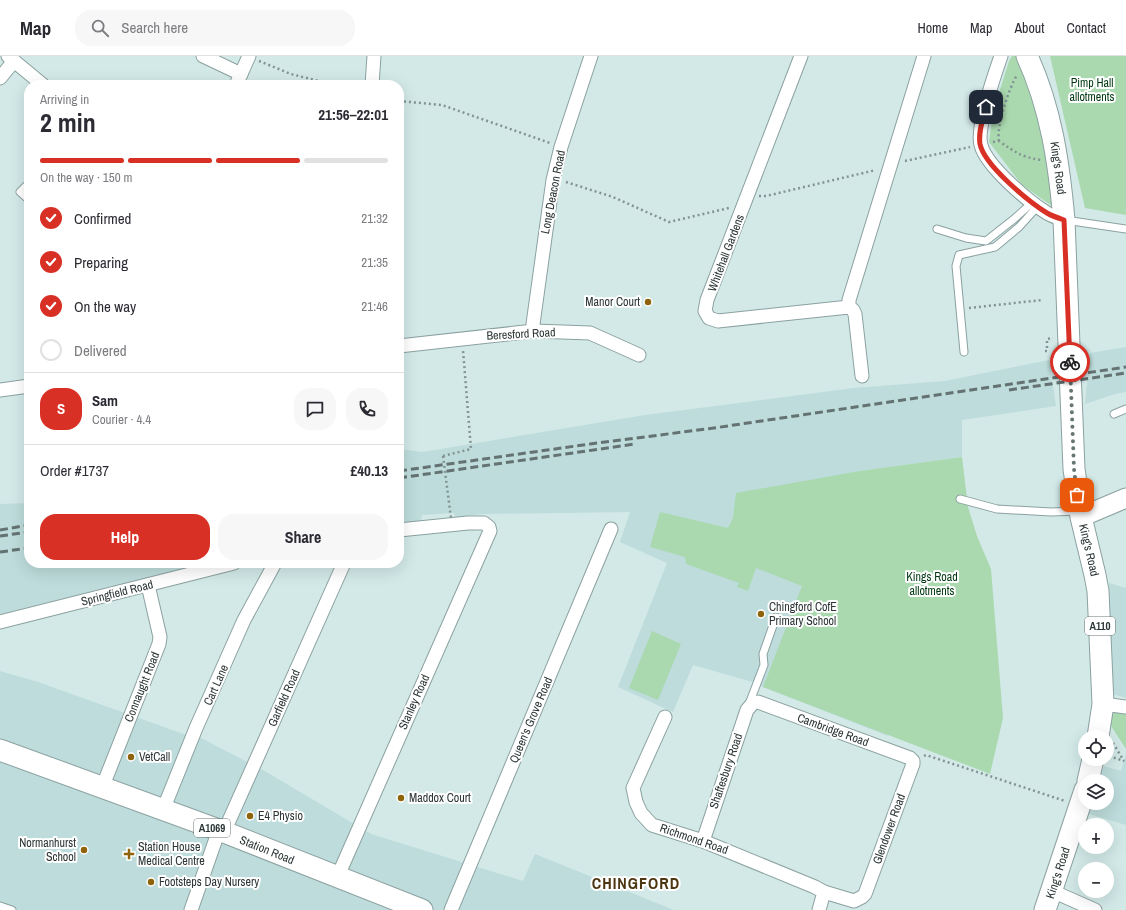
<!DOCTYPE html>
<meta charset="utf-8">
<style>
:root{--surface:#fff;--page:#f7f7f7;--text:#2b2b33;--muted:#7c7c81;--line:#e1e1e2;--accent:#d93025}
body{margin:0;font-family:"Archivo Narrow",sans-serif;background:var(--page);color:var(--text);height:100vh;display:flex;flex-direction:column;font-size:15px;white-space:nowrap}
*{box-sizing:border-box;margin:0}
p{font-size:13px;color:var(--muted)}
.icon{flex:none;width:22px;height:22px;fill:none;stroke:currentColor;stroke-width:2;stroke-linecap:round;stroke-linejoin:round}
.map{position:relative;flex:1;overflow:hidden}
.panel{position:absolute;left:24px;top:24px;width:380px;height:488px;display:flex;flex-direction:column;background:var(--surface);border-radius:16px;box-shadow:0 4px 16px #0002}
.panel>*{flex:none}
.fabs{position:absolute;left:1078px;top:674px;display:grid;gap:8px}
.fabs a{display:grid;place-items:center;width:36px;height:36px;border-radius:50%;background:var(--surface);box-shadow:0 4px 16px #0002;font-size:20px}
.pin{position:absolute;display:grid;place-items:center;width:34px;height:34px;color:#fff;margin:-17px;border-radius:8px;box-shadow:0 2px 6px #0006}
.courier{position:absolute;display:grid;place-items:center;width:40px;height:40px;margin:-20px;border:3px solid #d93025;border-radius:50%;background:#fff;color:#222;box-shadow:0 1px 5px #0007}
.headline em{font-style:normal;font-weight:800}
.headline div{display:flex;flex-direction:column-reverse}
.headline{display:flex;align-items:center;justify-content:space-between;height:68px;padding:0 16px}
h1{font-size:26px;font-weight:800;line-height:30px}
.bar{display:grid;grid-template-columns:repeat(4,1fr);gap:6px 4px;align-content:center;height:48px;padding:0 16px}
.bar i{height:5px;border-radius:3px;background:var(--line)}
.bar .current{background:var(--accent)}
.bar p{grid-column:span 4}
.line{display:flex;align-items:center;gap:10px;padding:0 16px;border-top:1px solid var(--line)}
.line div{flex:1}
.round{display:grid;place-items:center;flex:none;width:42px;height:42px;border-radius:16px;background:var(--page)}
ol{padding:0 16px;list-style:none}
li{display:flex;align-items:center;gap:12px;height:44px}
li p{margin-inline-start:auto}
li .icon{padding:4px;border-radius:50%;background:var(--accent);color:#fff;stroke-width:4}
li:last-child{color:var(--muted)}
li i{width:22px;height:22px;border:2px solid var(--line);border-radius:50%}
.button{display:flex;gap:8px;margin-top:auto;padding:8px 16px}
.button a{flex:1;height:46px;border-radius:16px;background:var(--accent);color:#fff;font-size:16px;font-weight:800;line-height:46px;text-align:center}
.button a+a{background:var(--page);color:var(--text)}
header{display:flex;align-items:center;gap:24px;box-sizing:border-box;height:56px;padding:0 20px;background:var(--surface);border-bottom:1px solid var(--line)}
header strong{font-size:19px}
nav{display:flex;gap:22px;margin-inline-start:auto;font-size:14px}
.search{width:280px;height:36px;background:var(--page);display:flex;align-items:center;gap:10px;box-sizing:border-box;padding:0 14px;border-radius:16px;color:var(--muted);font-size:15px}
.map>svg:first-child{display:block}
</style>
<header>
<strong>Map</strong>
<div class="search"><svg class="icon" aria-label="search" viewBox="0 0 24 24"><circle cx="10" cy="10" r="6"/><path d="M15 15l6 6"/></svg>Search here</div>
<nav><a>Home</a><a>Map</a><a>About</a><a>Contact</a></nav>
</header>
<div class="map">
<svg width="1126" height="854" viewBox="0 0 1126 854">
<rect width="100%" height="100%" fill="#d2e9e8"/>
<!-- built -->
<g fill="#bddcdb">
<path d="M1126,291V336L1115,338L1085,348L1090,297Z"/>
<path d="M1049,304L1056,350L962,364V401L861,415L888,680L763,631L756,627L693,609L673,656L618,631L667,507L620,486L630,456L482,458L455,461L454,457L422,459L421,465L399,468V393L423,396L645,359L854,332L945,325Z"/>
<path d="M29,447V507H214L0,561V448Z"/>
<path d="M1109,527L1126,532V642L1112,638Z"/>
<path d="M0,615L38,626L189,680L201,682L263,714L371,778L523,825L535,798L674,854H4L0,853Z"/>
<path d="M1126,698V769L1089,758L1092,747H1107V725H1099L1104,710L1121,715Z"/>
</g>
<!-- green -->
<g fill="#aad9af">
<path d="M1012,0H1016L1029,31L1050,104L1055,152L1022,129L989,86L993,56L1009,5Z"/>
<path d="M1050,0H1126V159L1085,152Z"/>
<path d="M962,401L968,451L977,480L991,513L1003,662L990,718L763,631L802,530L756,512L748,535L737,531L739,527L686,508L685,501L650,491L660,456L728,472L733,462L736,437L860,415Z"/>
<path d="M652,575L681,588L658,644L629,632Z"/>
<path d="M1126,654V693L1109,667C1112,656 1115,655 1126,654Z"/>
</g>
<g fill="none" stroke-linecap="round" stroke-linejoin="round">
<!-- lane casing -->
<g stroke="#8ba1a0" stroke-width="9">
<g id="lane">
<path d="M29,127L20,136L29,144"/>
<path d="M1065,164L1126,173"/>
<path d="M937,173L966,182L986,185L1014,163L1033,146"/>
<path d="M964,296L956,210L959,199L995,191L1019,171L1038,150"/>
<path d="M1114,358L1126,353"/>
<path d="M960,443L997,453L1051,456L1078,455"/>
<path d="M749,648L764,609L763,598L776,561"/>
<path d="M0,850L12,854"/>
</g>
</g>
<!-- street casing -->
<g stroke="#8ba1a0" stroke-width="15">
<g id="street">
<path d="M8,0L43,29"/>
<path d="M203,0L241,18"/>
<path d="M801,0L707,244L705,255L709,262L718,265L849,251"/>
<path d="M1001,0C995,17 976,73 981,89C986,110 1029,146 1047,157C1052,160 1058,162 1064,164"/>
<path d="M0,22L14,5"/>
<path d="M236,29L249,0"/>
<path d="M372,29L374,0"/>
<path d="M534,275L533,268L553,124L561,91L591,0"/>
<path d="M399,290L534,275L590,277L639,299"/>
<path d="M862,320L855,258L853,254L849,251V244L924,0"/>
<path d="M0,334L29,330"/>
<path d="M0,566L234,507"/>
<path d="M1103,648L1126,651"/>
<path d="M665,661L633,732L636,746L641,757L652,769L703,785L815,831L824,836L819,854"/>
<path d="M102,732L159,588L160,581L148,529"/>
<path d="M163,754L196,672L244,564L275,507"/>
<path d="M224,776L344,507"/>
<path d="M703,785L747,654L753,647L758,646L910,702L913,705V708L865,838L862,841L854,845L824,836"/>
<path d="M337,822L490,475L489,471L484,467H468L399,474"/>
<path d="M1052,835L1095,854"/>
<path d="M191,854L219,774"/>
<path d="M451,854L611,473"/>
</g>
</g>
<!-- secondary casing -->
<g stroke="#8ba1a0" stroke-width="21">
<path id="secondary" d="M1081,461L1126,442"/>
</g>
<!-- primary casing -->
<g stroke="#8ba1a0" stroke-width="23">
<g id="primary">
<path d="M1027,0C1051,52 1059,107 1064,164L1074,413L1081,461L1095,519L1098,535L1103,648L1098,681"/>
<path d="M0,694L219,774L422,854"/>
<path d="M1088,725L1093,703"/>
<path d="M1045,854L1085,734"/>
</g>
</g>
<!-- path -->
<g stroke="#839393" stroke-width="2.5" stroke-dasharray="2 3" stroke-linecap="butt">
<path d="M259,5L291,18L334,29"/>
<path d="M399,45L442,49L550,87"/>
<path d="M999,85C996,71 1009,32 1017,19"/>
<path d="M993,86L999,85C1015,96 1021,101 1041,104"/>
<path d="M905,105L970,91"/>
<path d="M566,126L613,141L669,166L729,152"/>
<path d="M759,140H766L876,114"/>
<path d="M969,252L1042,244"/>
<path d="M1045,295H1047V283L1053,282"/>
<path d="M443,400L471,393L463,294"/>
<path d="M1113,687L1124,705"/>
<path d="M924,700L926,699L1065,745"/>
<path d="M1109,700L1124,705"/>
</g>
<!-- lane -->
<use href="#lane" stroke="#fff" stroke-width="7"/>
<!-- street -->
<use href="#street" stroke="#fff" stroke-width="13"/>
<!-- secondary -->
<use href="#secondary" stroke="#fff" stroke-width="19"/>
<!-- primary -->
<use href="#primary" stroke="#fff" stroke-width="21"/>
<!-- rail -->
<g stroke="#647272" stroke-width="3" stroke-dasharray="8 4" stroke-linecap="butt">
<path d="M1009,334L1126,317"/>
<path d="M399,415L590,388L714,372L1126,311"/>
<path d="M399,422L635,388"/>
<path d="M0,474L29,469"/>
<path d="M0,480L29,476"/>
<path d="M0,496L29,492"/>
</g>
<!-- path-bridge -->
<path stroke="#839393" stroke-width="2.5" stroke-dasharray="2 3" stroke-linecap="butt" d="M443,400L451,462"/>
</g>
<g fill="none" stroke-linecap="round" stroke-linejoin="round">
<!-- done -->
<path stroke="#667474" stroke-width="4" stroke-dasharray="0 7.2" d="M1070,306L1074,413L1077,439"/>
<!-- route -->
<path stroke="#d93025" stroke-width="5" d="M986,51C983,63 978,76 980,88C984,109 1029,146 1047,157C1052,160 1058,162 1064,164L1070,306"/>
</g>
<!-- markers -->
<g fill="#8f630a" stroke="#fff" stroke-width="1.5">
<circle cx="648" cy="246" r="4"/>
<circle cx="761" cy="558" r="4"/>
<circle cx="131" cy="701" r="4"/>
<circle cx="401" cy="742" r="4"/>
<circle cx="250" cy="760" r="4"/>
<circle cx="84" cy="794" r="4"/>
<path d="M127 792h4v4h4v4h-4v4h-4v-4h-4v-4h4z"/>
<circle cx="151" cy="826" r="4"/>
</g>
<g text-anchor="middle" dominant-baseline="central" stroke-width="4" stroke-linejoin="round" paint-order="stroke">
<!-- shield labels -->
<g fill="#fff" stroke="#6b7272" stroke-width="1">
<rect x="1085" y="561" width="30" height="18" rx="3"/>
<rect x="194" y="763" width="36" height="18" rx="3"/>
</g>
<g font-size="11" font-weight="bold" fill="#2c3535">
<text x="1100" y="570">A110</text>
<text x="212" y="772">A1069</text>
</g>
<!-- park labels -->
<g font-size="12" fill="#00370f" stroke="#fff">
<text x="1092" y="27">Pimp Hall<tspan x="1092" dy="14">allotments</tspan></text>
<text x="932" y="521">Kings Road<tspan x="932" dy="14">allotments</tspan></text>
</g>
<!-- street labels -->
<g font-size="12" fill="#2c3535" stroke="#fff">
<text transform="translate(1058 112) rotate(82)">King's Road</text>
<text transform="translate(553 136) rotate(-79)">Long Deacon Road</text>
<text transform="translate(726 197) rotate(-69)">Whitehall Gardens</text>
<text transform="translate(521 278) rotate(-3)">Beresford Road</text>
<text transform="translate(1089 494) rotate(77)">King's Road</text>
<text transform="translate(117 537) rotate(-14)">Springfield Road</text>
<text transform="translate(216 629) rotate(-66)">Cart Lane</text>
<text transform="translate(142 631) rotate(-68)">Connaught Road</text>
<text transform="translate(284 642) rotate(-66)">Garfield Road</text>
<text transform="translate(414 646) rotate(-66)">Stanley Road</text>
<text transform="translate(531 664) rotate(-67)">Queen's Grove Road</text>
<text transform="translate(833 674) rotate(20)">Cambridge Road</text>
<text transform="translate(726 715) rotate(-71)">Shaftesbury Road</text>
<text transform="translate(889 773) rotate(-70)">Glendower Road</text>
<text transform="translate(694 783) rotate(19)">Richmond Road</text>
<text transform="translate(267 794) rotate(22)">Station Road</text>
<text transform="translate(1058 817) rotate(-72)">King's Road</text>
</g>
<!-- poi labels -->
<g font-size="12" fill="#2c3535" stroke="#fff" text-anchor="start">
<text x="640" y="246" text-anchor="end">Manor Court</text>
<text x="769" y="551">Chingford CofE<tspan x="769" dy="14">Primary School</tspan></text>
<text x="139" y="701">VetCall</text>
<text x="409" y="742">Maddox Court</text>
<text x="258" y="760">E4 Physio</text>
<text x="76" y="787" text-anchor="end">Normanhurst<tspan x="76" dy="14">School</tspan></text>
<text x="138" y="791">Station House<tspan x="138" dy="14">Medical Centre</tspan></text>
<text x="159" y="826">Footsteps Day Nursery</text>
</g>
<!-- district labels -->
<g font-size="16" font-weight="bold" letter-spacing="1" fill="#4d3713" stroke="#fff">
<text x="636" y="827">CHINGFORD</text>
</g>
</g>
</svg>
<div class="fabs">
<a><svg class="icon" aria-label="locate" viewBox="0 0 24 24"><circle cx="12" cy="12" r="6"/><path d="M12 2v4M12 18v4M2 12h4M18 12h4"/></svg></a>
<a><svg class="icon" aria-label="layers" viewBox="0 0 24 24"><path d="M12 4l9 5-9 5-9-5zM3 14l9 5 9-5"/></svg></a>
<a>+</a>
<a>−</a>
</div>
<div class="pin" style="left:1077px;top:439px;background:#ea580c"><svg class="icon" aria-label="bag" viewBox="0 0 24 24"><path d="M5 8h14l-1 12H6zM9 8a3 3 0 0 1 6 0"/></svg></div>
<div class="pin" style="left:986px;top:51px;background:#1f2937"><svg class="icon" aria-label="home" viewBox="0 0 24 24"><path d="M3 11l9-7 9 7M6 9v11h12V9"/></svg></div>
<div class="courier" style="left:1070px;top:306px"><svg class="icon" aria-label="bike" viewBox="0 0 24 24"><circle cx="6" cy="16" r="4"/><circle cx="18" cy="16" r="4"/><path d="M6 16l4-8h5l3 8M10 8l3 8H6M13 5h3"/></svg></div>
<section class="panel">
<div class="headline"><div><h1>2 min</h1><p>Arriving in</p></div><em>21:56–22:01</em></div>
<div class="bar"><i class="current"></i><i class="current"></i><i class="current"></i><i></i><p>On the way · 150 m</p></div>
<ol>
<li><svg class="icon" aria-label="check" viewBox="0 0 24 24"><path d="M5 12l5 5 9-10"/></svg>Confirmed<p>21:32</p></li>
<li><svg class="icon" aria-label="check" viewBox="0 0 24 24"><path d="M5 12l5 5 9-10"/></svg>Preparing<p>21:35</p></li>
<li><svg class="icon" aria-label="check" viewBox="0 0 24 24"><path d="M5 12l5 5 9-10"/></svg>On the way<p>21:46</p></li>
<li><i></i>Delivered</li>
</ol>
<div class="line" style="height:72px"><b class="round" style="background:var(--accent);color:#fff">S</b><div><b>Sam</b><p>Courier · 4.4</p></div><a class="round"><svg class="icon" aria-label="chat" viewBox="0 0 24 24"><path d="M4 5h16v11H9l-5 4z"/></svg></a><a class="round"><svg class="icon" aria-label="phone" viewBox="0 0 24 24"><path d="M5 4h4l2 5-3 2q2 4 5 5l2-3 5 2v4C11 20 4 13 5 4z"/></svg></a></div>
<div class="line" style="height:52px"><div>Order #1737</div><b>£40.13</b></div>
<div class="button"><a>Help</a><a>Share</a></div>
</section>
</div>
